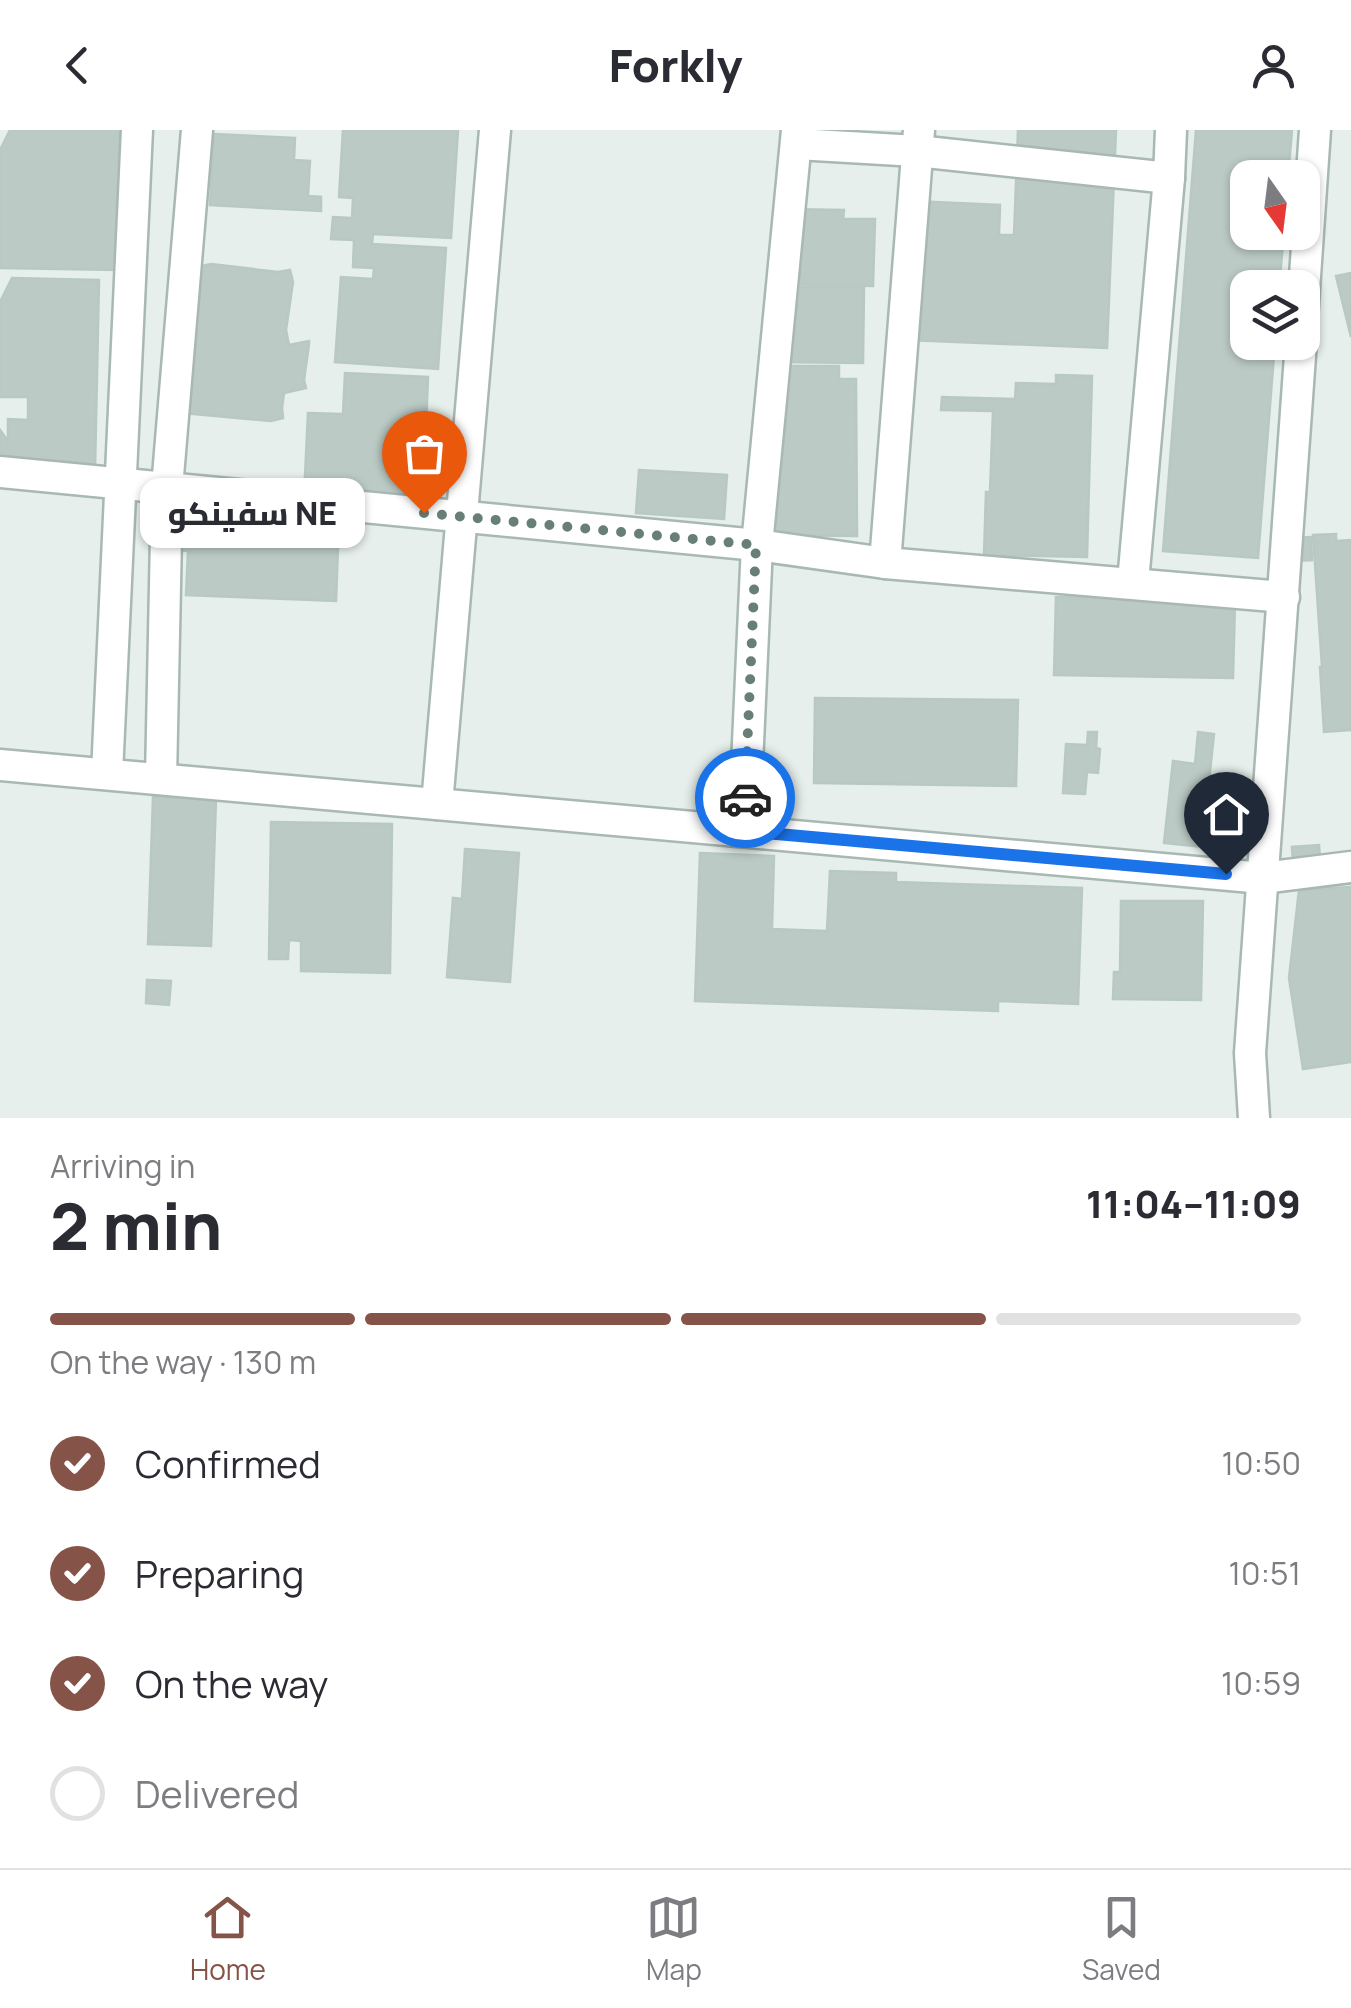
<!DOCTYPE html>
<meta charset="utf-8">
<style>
:root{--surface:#fff;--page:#f2f2f3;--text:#2b2b33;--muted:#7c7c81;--line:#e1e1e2;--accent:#855347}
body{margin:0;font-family:Manrope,Cairo,sans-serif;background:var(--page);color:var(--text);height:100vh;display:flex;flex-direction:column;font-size:38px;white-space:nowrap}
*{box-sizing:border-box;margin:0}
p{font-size:32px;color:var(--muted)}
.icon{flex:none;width:55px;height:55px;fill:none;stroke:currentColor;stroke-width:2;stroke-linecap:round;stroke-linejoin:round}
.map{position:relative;height:988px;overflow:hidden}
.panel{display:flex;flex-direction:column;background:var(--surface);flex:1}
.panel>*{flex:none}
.needle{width:65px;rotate:166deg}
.fabs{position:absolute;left:1230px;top:30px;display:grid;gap:20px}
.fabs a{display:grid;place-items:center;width:90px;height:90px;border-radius:20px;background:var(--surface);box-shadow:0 2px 8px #0004;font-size:50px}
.pin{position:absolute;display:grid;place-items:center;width:85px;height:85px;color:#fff;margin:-102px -42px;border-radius:50% 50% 50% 0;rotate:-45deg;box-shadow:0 0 10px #0007}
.pin .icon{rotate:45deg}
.courier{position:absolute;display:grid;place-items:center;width:100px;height:100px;margin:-50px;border:8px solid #1a73e8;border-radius:50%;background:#fff;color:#222;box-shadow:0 2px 12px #0007}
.bubble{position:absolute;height:70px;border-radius:20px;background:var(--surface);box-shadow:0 2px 8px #0004;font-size:32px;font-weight:800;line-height:70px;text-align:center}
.headline em{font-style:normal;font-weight:800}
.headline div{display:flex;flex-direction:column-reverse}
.headline{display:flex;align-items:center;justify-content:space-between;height:170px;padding:0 50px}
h1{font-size:65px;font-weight:800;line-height:75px}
.bar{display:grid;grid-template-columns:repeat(4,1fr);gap:15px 10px;align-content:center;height:120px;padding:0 50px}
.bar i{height:12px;border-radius:8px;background:var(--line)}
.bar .selected{background:var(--accent)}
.bar p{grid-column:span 4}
ol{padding:0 50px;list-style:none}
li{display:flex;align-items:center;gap:30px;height:110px}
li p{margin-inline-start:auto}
li .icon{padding:10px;border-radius:50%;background:var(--accent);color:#fff;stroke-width:4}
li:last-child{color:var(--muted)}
li i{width:55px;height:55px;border:5px solid var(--line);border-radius:50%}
header{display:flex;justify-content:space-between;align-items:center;height:130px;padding:0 50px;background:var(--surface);font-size:45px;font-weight:800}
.dock{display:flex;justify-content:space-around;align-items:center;height:140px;border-top:2px solid var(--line);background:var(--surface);font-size:28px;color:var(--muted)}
.dock a{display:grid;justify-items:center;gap:5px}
.dock .selected{color:var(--accent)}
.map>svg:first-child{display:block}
</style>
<header><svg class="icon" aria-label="back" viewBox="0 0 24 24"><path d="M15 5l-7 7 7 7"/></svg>Forkly<svg class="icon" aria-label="person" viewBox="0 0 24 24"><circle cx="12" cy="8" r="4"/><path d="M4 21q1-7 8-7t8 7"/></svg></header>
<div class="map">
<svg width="1351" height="988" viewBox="0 0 1351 988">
<rect width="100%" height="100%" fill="#e6efeb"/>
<!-- building -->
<g fill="#bbcac4" stroke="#b8c9c2" stroke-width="2.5">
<path d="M10,0H120L117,140L0,138V20Z"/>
<path d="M343,0H458L451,108L373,104L372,114L446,118L438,239L335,232L341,147L373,149L374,138L353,137L354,110L331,109L333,87L352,88L353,68L339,67Z"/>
<path d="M1018,0H1116L1107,218L908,210L914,71L1000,75L999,105H1014Z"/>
<path d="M1196,0H1292L1288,48H1248V102H1284L1279,158H1248V212H1275L1258,428L1163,421Z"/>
<path d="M214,4L295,8L294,30L310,31L308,66L321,67V81L210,75Z"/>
<path d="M784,79L844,80L843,89H875L873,156L781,154Z"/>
<path d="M211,134L278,142L290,140L293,152L286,200L289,215L309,211V214L304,250L306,258L284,263L282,278L283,288L271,291L184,283L197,137Z"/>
<path d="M1351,143V207L1336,146Z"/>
<path d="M12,148L99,150L95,341L0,339V300L8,311V289L28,290V267H0V172Z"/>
<path d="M774,157H864L863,233L773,232Z"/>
<path d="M768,236H839V249H856L857,406L769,405Z"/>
<path d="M345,243L428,247L423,372L304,367L308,283L343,284Z"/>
<path d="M1056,245L1092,246L1087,427L984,425L986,362H990L993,281L941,280L942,267L1015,269L1016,253L1056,254Z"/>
<path d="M639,340L727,345L724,389L636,383Z"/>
<path d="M175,386L187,387L186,412L338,418L336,471L186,465L188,421L174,420Z"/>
<path d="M1336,404V411L1351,410V600L1324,602L1320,537H1322L1313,405Z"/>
<path d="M1311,407L1312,430L1295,431L1293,408Z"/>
<path d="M1056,467L1235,471L1233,548L1054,545Z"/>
<path d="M815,568L1018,570L1016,656L814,653Z"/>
<path d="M1088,602H1097L1096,618L1100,619L1098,643L1087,642L1085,664L1063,663L1066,614L1087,615Z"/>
<path d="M1198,602L1214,604L1202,717L1164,713L1173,631L1195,634Z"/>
<path d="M153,667L216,669L211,816L148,814Z"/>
<path d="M271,692L392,694L390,843L301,841V811L289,810L288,829H269Z"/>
<path d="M1319,715L1320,730L1293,732L1292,717Z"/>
<path d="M465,719L519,723L510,852L447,847L453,768L462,769Z"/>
<path d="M700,723L774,726L772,799L827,801L830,741L896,743V752L1082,758L1078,874L998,871V881L695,871Z"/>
<path d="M1351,757V932L1303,939L1289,848L1299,760Z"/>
<path d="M1121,771H1203L1201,870L1113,869L1114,842H1120Z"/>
<path d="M147,850L171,851L169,875L146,873Z"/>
</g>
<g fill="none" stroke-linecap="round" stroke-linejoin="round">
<!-- minor casing -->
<g stroke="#a8b8b2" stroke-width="35">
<g id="minor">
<path d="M797,14L917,21L1169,48"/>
<path d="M1302,190L1315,0"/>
<path d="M0,342L757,415L885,433L1284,467"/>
<path d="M885,433L919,0"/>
<path d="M1133,452L1169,48L1171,0"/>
<path d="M0,635L1263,748L1351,737"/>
<path d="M107,644L137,0"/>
<path d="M161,649L167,358L197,0"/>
<path d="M437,674L495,0"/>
<path d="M744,701L757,415L797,0"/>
<path d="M1254,988L1250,923L1301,212"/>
</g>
</g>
<!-- minor -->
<use href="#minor" stroke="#fff" stroke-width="30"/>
</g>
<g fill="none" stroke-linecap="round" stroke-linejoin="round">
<!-- done -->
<path stroke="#687f78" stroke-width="10" stroke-dasharray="0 18" d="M424,383L756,415L745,668"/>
<!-- route -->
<path stroke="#1a73e8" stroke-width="12" d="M745,668L744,701L1226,744"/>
</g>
</svg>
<div class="fabs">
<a><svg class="needle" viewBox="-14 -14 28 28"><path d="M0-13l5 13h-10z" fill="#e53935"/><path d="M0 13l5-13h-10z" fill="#7c7c81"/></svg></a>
<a><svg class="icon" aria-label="layers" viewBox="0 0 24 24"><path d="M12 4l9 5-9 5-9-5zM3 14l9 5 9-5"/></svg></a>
</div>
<div class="pin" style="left:424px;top:383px;background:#ea580c"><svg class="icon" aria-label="bag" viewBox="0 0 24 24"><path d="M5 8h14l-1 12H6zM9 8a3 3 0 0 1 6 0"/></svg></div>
<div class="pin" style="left:1226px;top:744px;background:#1f2937"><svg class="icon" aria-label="home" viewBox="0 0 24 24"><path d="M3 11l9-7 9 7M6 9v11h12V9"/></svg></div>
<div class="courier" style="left:745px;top:668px"><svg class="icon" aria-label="car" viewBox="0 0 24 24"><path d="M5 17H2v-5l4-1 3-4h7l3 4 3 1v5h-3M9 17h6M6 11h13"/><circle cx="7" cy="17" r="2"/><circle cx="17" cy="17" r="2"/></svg></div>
<div class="bubble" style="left:140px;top:348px;width:225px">سفينكو NE</div>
</div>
<section class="panel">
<div class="headline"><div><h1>2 min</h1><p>Arriving in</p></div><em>11:04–11:09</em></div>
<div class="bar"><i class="selected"></i><i class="selected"></i><i class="selected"></i><i></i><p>On the way · 130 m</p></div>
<ol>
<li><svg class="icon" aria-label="check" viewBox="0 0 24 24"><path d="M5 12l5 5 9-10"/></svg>Confirmed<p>10:50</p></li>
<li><svg class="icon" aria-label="check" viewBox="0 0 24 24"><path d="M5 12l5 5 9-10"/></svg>Preparing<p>10:51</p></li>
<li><svg class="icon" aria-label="check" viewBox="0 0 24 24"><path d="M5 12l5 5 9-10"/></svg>On the way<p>10:59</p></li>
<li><i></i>Delivered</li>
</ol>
</section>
<nav class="dock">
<a class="selected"><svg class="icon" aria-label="home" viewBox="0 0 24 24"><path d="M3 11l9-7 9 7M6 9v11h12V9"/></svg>Home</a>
<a><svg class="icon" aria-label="map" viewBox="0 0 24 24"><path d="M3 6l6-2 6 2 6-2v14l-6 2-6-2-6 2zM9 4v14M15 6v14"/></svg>Map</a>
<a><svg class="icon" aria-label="saved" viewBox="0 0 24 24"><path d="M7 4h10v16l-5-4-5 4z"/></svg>Saved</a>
</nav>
